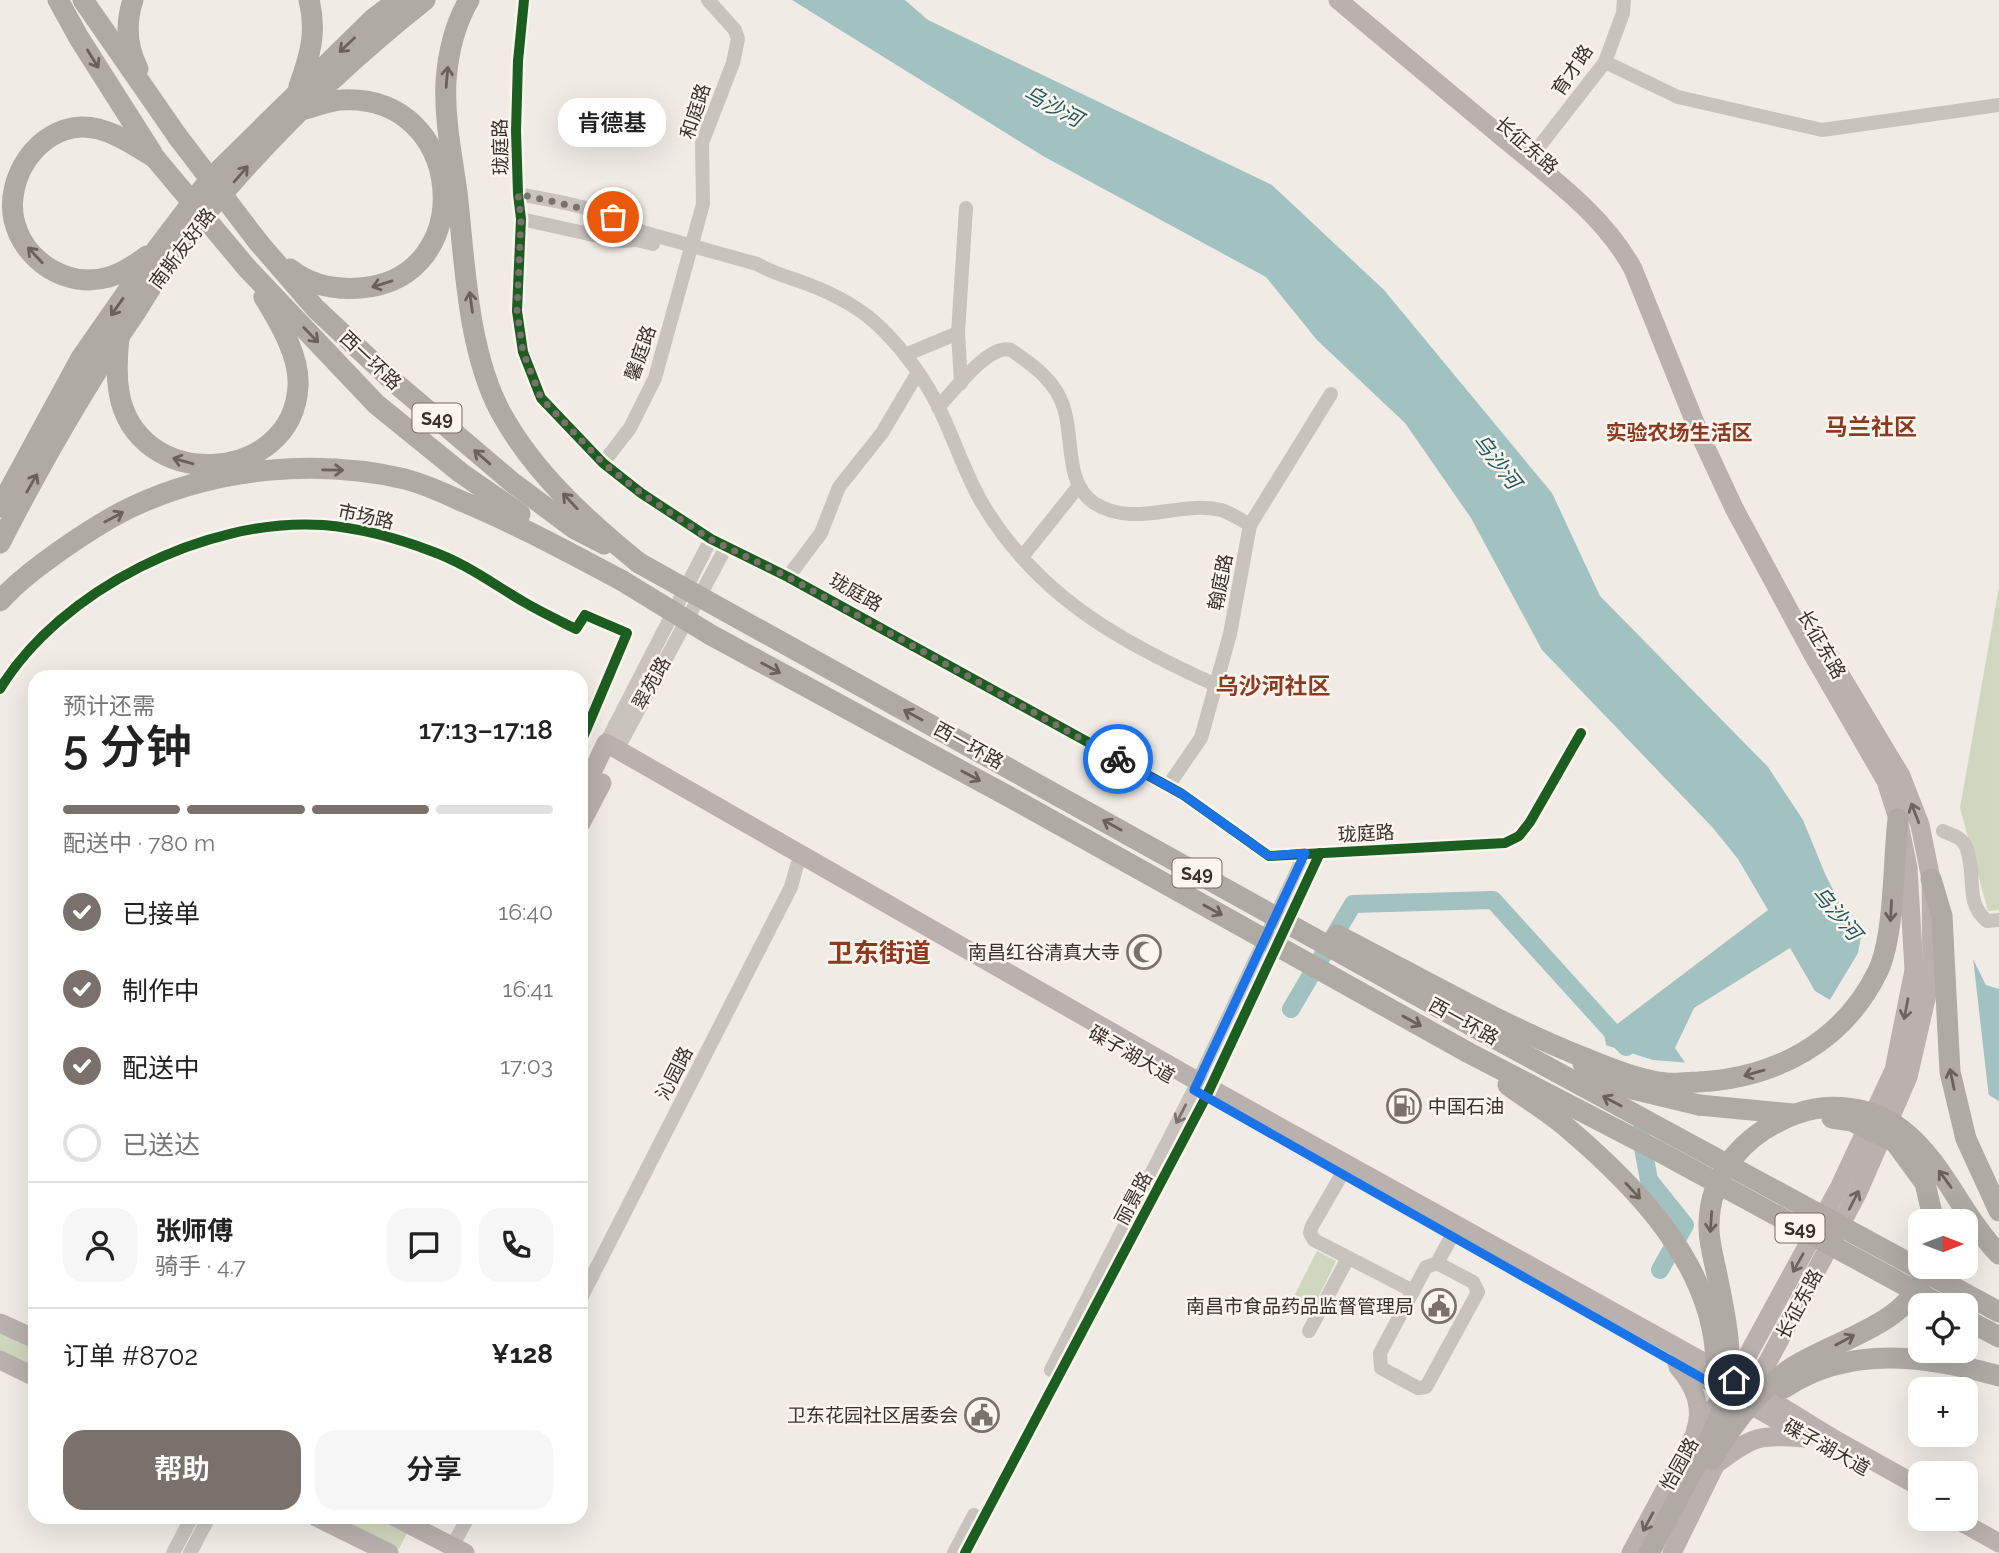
<!DOCTYPE html>
<html lang="zh">
<meta charset="utf-8">
<style>
:root{--surface:#fff;--page:#f6f6f6;--text:#222;--muted:#767676;--line:#e0e0e0;--accent:#7a716c}
body{margin:0;font-family:Raleway,"Noto Sans SC",sans-serif;background:var(--page);color:var(--text);height:100vh;display:flex;flex-direction:column;font-size:26px;white-space:nowrap}
*{box-sizing:border-box;margin:0}
p{font-size:23px;color:var(--muted)}
.icon{flex:none;width:38px;height:38px;fill:none;stroke:currentColor;stroke-width:2;stroke-linecap:round;stroke-linejoin:round}
.map{position:relative;flex:1;overflow:hidden}
.panel{position:absolute;left:28px;top:670px;width:560px;height:854px;display:flex;flex-direction:column;background:var(--surface);border-radius:21px;box-shadow:0 7px 28px #0002}
.panel>*{flex:none}
.needle{width:46px;rotate:90deg}
.controls{position:absolute;left:1908px;top:1209px;display:grid;gap:14px}
.controls a{display:grid;place-items:center;width:70px;height:70px;border-radius:14px;background:var(--surface);box-shadow:0 7px 28px #0002;font-size:35px}
.pin{position:absolute;display:grid;place-items:center;width:60px;height:60px;color:#fff;margin:-30px;border:4px solid #fff;border-radius:50%;box-shadow:0 2px 7px #0007}
.courier{position:absolute;display:grid;place-items:center;width:70px;height:70px;margin:-35px;border:5px solid #1a73e8;border-radius:50%;background:#fff;color:#222;box-shadow:0 2px 9px #0007}
.bubble{position:absolute;height:49px;border-radius:21px;background:var(--surface);box-shadow:0 7px 28px #0002;font-size:23px;font-weight:600;line-height:49px;text-align:center}
.summary em{font-style:normal;font-weight:600}
.summary div{display:flex;flex-direction:column-reverse}
.summary{display:flex;align-items:center;justify-content:space-between;height:119px;padding:0 35px}
h1{font-size:46px;font-weight:600;line-height:52px}
.bar{display:grid;grid-template-columns:repeat(4,1fr);gap:10px 7px;align-content:center;height:84px;padding:0 35px}
.bar i{height:9px;border-radius:5px;background:var(--line)}
.bar .active{background:var(--accent)}
.bar p{grid-column:span 4}
.line{display:flex;align-items:center;gap:18px;padding:0 35px;border-top:2px solid var(--line)}
.line div{flex:1}
.round{display:grid;place-items:center;flex:none;width:74px;height:74px;border-radius:21px;background:var(--page)}
ol{padding:0 35px;list-style:none}
li{display:flex;align-items:center;gap:21px;height:77px}
li p{margin-inline-start:auto}
li .icon{padding:7px;border-radius:50%;background:var(--accent);color:#fff;stroke-width:4}
li:last-child{color:var(--muted)}
li i{width:38px;height:38px;border:4px solid var(--line);border-radius:50%}
.cta{display:flex;gap:14px;margin-top:auto;padding:14px 35px}
.cta a{flex:1;height:80px;border-radius:21px;background:var(--accent);color:#fff;font-size:28px;font-weight:600;line-height:80px;text-align:center}
.cta a+a{background:var(--page);color:var(--text)}
.map>svg:first-child{display:block}
</style>
<div class="map">
<svg width="1999" height="1553" viewBox="0 0 1999 1553">
<rect width="100%" height="100%" fill="#f0ebe5"/>
<!-- green -->
<g fill="#d1d6bf">
<path d="M1999,587V910L1988,911L1960,808Z"/>
<path d="M1317,1251L1336,1261L1313,1308L1293,1298Z"/>
<path d="M0,1328L35,1346V1373L0,1356Z"/>
<path d="M333,1517H380L408,1531L399,1549Z"/>
</g>
<!-- water -->
<path fill="#a1c2c1" d="M792,0H905L928,20L1272,185L1384,290L1552,493L1600,596L1768,767L1803,820L1826,876L1850,923L1870,935L1969,951L1986,985L1999,989V1101L1815,991L1790,948L1694,1008L1675,1048L1706,1093L1627,1148L1604,1034L1768,910L1738,859L1713,828L1542,650L1471,518L1405,423L1317,340L1266,277L1043,156Z"/>
<!-- pier -->
<g fill="#f0ebe5">
<path d="M1863,926L1872,931L1972,949L1989,1098L1960,1080L1920,1062L1828,1003L1858,953Z"/>
<path d="M1602,1044L1653,1060L1690,1063L1710,1094L1626,1152L1624,1149Z"/>
</g>
<g fill="none" stroke-linecap="round" stroke-linejoin="round">
<!-- river -->
<g stroke="#a1c2c1" stroke-width="18">
<path d="M1291,1009L1353,904L1493,900L1626,1047"/>
<path d="M1640,1132L1649,1180L1685,1225L1660,1270"/>
</g>
<!-- minor -->
<g stroke="#c9c3be" stroke-width="14">
<path d="M524,0L518,61L516,131L518,194L521,219L517,311L523,352L541,398L603,463L641,493L711,539L788,577L1182,794L1269,856L1505,843L1519,836L1530,822L1581,733"/>
<path d="M1605,62L1678,97L1822,130L1999,105"/>
<path d="M1535,152L1605,62L1623,13L1624,0"/>
<path d="M518,194C550,200 615,210 639,231L757,264C774,274 792,278 810,285C836,295 863,310 882,329C904,351 924,378 938,406C954,438 964,472 982,503C1037,596 1120,642 1216,685"/>
<path d="M521,219L621,241L637,240L653,244"/>
<path d="M905,355L958,333"/>
<path d="M961,383L958,333L966,208"/>
<path d="M938,407C953,392 989,343 1011,350C1030,363 1050,377 1060,398C1076,431 1062,482 1094,503C1135,529 1179,500 1221,510C1231,513 1241,520 1250,525"/>
<path d="M603,463L630,428L655,378L703,204L702,143L733,63L738,39L735,30L708,0"/>
<path d="M1022,557L1078,487"/>
<path d="M788,577L821,533L839,487L882,433L917,374"/>
<path d="M0,689C60,590 207,517 323,525C359,528 397,538 431,551C465,563 493,584 524,602C541,612 558,620 576,629L585,615L627,633L581,742"/>
<path d="M606,743L711,539"/>
<path d="M617,750L726,547"/>
<path d="M1168,786L1201,738L1230,634L1250,525L1331,394"/>
<path d="M1943,831C1949,834 1959,836 1963,842C1967,846 1968,852 1969,858C1975,883 1966,903 1987,921L1999,920"/>
<path d="M1342,1174L1312,1226L1310,1233L1314,1240L1413,1291"/>
<path d="M1437,1263L1426,1267L1380,1353L1381,1368L1418,1388L1426,1387L1478,1292L1473,1282L1437,1263L1452,1236"/>
<path d="M581,1298L791,887L797,865"/>
<path d="M1309,1331L1348,1258"/>
<path d="M1051,1370L1194,1090L1305,854"/>
<path d="M452,1547L468,1517"/>
<path d="M173,1553L192,1517"/>
<path d="M190,1553L209,1517"/>
<path d="M954,1553L974,1515"/>
<path d="M965,1553L1206,1097L1320,853"/>
</g>
<!-- major -->
<g stroke="#b8b1ad" stroke-width="19">
<path d="M1338,0C1393,46 1448,92 1502,137C1549,176 1604,215 1633,269L1700,435L1734,508L1812,653L1886,781L1898,819L1908,868L1914,970L1894,1070L1840,1186L1745,1360L1734,1380L1694,1436L1631,1553"/>
<path d="M581,796L606,743L1197,1081L1754,1390L1834,1439L1920,1487"/>
<path d="M581,823L602,783"/>
<path d="M0,1323L35,1339"/>
<path d="M0,1360L35,1377"/>
<path d="M1677,1363L1800,1433"/>
<path d="M1678,1367C1694,1385 1704,1408 1695,1432"/>
<path d="M1747,1401L1858,1192L1908,1077L1932,973L1931,879L1920,825L1901,776L1824,648"/>
<path d="M1719,1462C1753,1436 1761,1434 1804,1438"/>
<path d="M316,1517L389,1553"/>
<path d="M395,1517L465,1553"/>
<path d="M1956,1519L1999,1543"/>
<path d="M1672,1553L1724,1447"/>
</g>
<!-- highway -->
<g stroke="#afaaa4" stroke-width="21">
<path d="M58,0L79,38L152,153"/>
<path d="M83,0L178,137"/>
<path d="M133,0C125,24 127,47 138,69"/>
<path d="M469,0C455,24 448,54 446,81C444,118 452,156 457,192C465,262 467,348 500,411C533,472 586,520 639,563"/>
<path d="M299,86C310,56 317,32 309,0"/>
<path d="M259,243L316,309L393,381L513,483L575,529L604,544"/>
<path d="M147,256C135,265 123,273 109,277C68,289 24,262 14,220C5,178 37,129 81,127C107,126 134,145 155,158"/>
<path d="M247,268L376,404L461,473L520,514"/>
<path d="M290,269C310,285 334,290 360,288C481,279 466,92 341,100C329,101 317,106 305,109"/>
<path d="M119,338C117,356 116,374 119,392C136,494 293,485 298,386C300,356 279,322 264,297"/>
<path d="M0,507L81,358L159,246L210,179L373,19L398,0"/>
<path d="M0,543C41,463 86,384 137,310C150,289 163,267 178,248C250,156 334,72 425,0"/>
<path d="M0,601C18,581 40,565 61,550C84,534 108,518 134,506C216,468 317,458 405,479C423,484 442,492 459,500C515,523 568,552 621,580"/>
<path d="M1931,879L1942,916L1950,1072L1966,1139L1999,1211"/>
<path d="M1583,1064L1624,1087L1699,1105"/>
<path d="M1895,1142L1925,1183L1934,1222"/>
<path d="M1953,1287L1999,1312"/>
<path d="M1965,1319L1999,1337"/>
</g>
<!-- highway-bridge -->
<g stroke="#afaaa4" stroke-width="21">
<path d="M178,137L259,243"/>
<path d="M155,158L247,268"/>
<path d="M639,563L1483,1032L1953,1287"/>
<path d="M621,580L711,635L1017,801L1469,1053L1660,1152L1941,1305"/>
<path d="M1337,935C1419,977 1499,1024 1585,1058C1610,1068 1638,1080 1666,1083C1676,1084 1687,1082 1698,1082C1775,1078 1843,1043 1878,971C1895,935 1893,861 1898,819"/>
<path d="M1508,1085C1527,1099 1547,1111 1565,1126C1635,1185 1714,1265 1716,1363"/>
<path d="M1699,1105L1793,1114"/>
<path d="M1832,1118L1852,1121L1895,1142"/>
<path d="M1784,1388C1850,1344 1928,1356 1999,1376"/>
<path d="M1712,1459C1732,1425 1757,1391 1790,1369C1828,1343 1906,1325 1921,1279"/>
<path d="M1649,1553C1664,1525 1679,1497 1694,1468C1704,1448 1717,1428 1723,1406C1736,1362 1726,1319 1717,1275C1714,1260 1709,1243 1709,1228C1708,1172 1747,1132 1796,1114C1829,1101 1872,1107 1901,1129C1944,1162 1962,1217 1999,1254"/>
</g>
<!-- cycleway casing -->
<g stroke="#fbf5ee" stroke-width="15">
<g id="cycleway">
<path d="M524,0L518,61L516,131L518,194L521,219L517,311L523,352L541,398L603,463L641,493L711,539L788,577L1182,794L1269,856L1505,843L1519,836L1530,822L1581,733"/>
<path d="M0,689C60,590 207,517 323,525C359,528 397,538 431,551C465,563 493,584 524,602C541,612 558,620 576,629L585,615L627,633L581,742"/>
<path d="M965,1553L1206,1097L1320,853"/>
</g>
</g>
<!-- cycleway -->
<use href="#cycleway" stroke="#1b5e20" stroke-width="10"/>
</g>
<!-- one-way arrows -->
<defs><path id="oneway-shaft" d="M-6 0H5M1.5-3L5.5 0L1.5 3" fill="none" stroke-width="1.6" stroke-linecap="round" stroke-linejoin="round" transform="scale(1.75)"/></defs>
<g stroke="#69615b">
<use href="#oneway-shaft" transform="translate(347 45) rotate(136)"/>
<use href="#oneway-shaft" transform="translate(93 59) rotate(58)"/>
<use href="#oneway-shaft" transform="translate(447 77) rotate(-85)"/>
<use href="#oneway-shaft" transform="translate(241 174) rotate(-49)"/>
<use href="#oneway-shaft" transform="translate(35 255) rotate(-133)"/>
<use href="#oneway-shaft" transform="translate(382 284) rotate(163)"/>
<use href="#oneway-shaft" transform="translate(471 302) rotate(-98)"/>
<use href="#oneway-shaft" transform="translate(117 307) rotate(125)"/>
<use href="#oneway-shaft" transform="translate(311 335) rotate(46)"/>
<use href="#oneway-shaft" transform="translate(482 457) rotate(-139)"/>
<use href="#oneway-shaft" transform="translate(183 461) rotate(-164)"/>
<use href="#oneway-shaft" transform="translate(333 470) rotate(1)"/>
<use href="#oneway-shaft" transform="translate(32 483) rotate(-60)"/>
<use href="#oneway-shaft" transform="translate(570 501) rotate(-133)"/>
<use href="#oneway-shaft" transform="translate(114 517) rotate(-28)"/>
<use href="#oneway-shaft" transform="translate(771 668) rotate(28)"/>
<use href="#oneway-shaft" transform="translate(913 715) rotate(-151)"/>
<use href="#oneway-shaft" transform="translate(971 776) rotate(28)"/>
<use href="#oneway-shaft" transform="translate(1112 825) rotate(-151)"/>
<use href="#oneway-shaft" transform="translate(1213 910) rotate(29)"/>
<use href="#oneway-shaft" transform="translate(1891 911) rotate(93)"/>
<use href="#oneway-shaft" transform="translate(1412 1021) rotate(29)"/>
<use href="#oneway-shaft" transform="translate(1754 1073) rotate(164)"/>
<use href="#oneway-shaft" transform="translate(1952 1079) rotate(-102)"/>
<use href="#oneway-shaft" transform="translate(1612 1101) rotate(-152)"/>
<use href="#oneway-shaft" transform="translate(1945 1179) rotate(-126)"/>
<use href="#oneway-shaft" transform="translate(1633 1191) rotate(47)"/>
<use href="#oneway-shaft" transform="translate(1711 1222) rotate(94)"/>
<use href="#oneway-shaft" transform="translate(1845 1340) rotate(-28)"/>
</g>
<g stroke="#6d645f">
<use href="#oneway-shaft" transform="translate(1915 813) rotate(-111)"/>
<use href="#oneway-shaft" transform="translate(1906 1009) rotate(101)"/>
<use href="#oneway-shaft" transform="translate(1854 1200) rotate(-63)"/>
<use href="#oneway-shaft" transform="translate(1798 1263) rotate(119)"/>
<use href="#oneway-shaft" transform="translate(1648 1522) rotate(118)"/>
</g>
<use stroke="#7b726d" href="#oneway-shaft" transform="translate(1181 1114) rotate(117)"/>
<g fill="none" stroke-linecap="round" stroke-linejoin="round">
<!-- done -->
<path stroke="#7a716c" stroke-width="7" stroke-dasharray="0 12.6" d="M613,217L560,203L518,194L521,219L517,311L523,352L541,398L603,463L641,493L710,539L788,577L1118,759"/>
<!-- route -->
<path stroke="#1a73e8" stroke-width="9" d="M1118,759L1182,794L1269,856L1305,853L1194,1090L1746,1403L1754,1390L1734,1380"/>
</g>
<!-- icons -->
<defs>
<g id="mosque-ring" transform="scale(1.75)"><circle r="9.5" fill="#fbf5ee" stroke="#7a716c" stroke-width="1.5"/><path d="M3.5-4.9A6 6 0 1 0 3.5 4.9A5 5 0 1 1 3.5-4.9Z" fill="#7a716c"/></g>
<g id="fuel-ring" transform="scale(1.75)"><circle r="9.5" fill="#fbf5ee" stroke="#7a716c" stroke-width="1.5"/><path d="M-5.5-6h7V0h2V4h1.3V-2.5L3-4.5l.8-.8L6-3V5H2.5V1h-1V6h-7ZM-4.2-4.7v3.2H.2V-4.7Z" fill="#7a716c"/></g>
<g id="civic-ring" transform="scale(1.75)"><circle r="9.5" fill="#fbf5ee" stroke="#7a716c" stroke-width="1.5"/><path d="M-.6-6.5H3V-4.5H.6V-3L4-1V1h2V6H-6V1h2V-1L-.6-3ZM-1.2 2.5V6h2.4V2.5Z" fill="#7a716c"/></g>
</defs>
<g fill-rule="evenodd">
<use href="#mosque-ring" x="1144" y="952"/>
<use href="#fuel-ring" x="1404" y="1106"/>
<use href="#civic-ring" x="1439" y="1306"/>
<use href="#civic-ring" x="982" y="1415"/>
</g>
<g text-anchor="middle" dominant-baseline="central" stroke-width="5" stroke-linejoin="round" paint-order="stroke">
<!-- shield labels -->
<g fill="#fbf5ee" stroke="#756b66" stroke-width="2">
<rect x="412.5" y="403.5" width="49" height="29" rx="5"/>
<rect x="1172.5" y="858.5" width="49" height="29" rx="5"/>
<rect x="1775.5" y="1213.5" width="49" height="29" rx="5"/>
</g>
<g font-size="18" font-weight="bold" fill="#3b302b">
<text x="437" y="418">S49</text>
<text x="1197" y="873">S49</text>
<text x="1800" y="1228">S49</text>
</g>
<!-- street labels -->
<g font-size="19" fill="#3b302b" stroke="#fbf5ee">
<text transform="translate(1572 70) rotate(-56)">育才路</text>
<text transform="translate(695 111) rotate(-72)">和庭路</text>
<text transform="translate(1527 145) rotate(41)">长征东路</text>
<text transform="translate(500 147) rotate(-91)">珑庭路</text>
<text transform="translate(182 248) rotate(-53)">南斯友好路</text>
<text transform="translate(640 353) rotate(-71)">馨庭路</text>
<text transform="translate(371 360) rotate(43)">西一环路</text>
<text transform="translate(366 516) rotate(12)">市场路</text>
<text transform="translate(1220 582) rotate(-79)">翰庭路</text>
<text transform="translate(856 592) rotate(29)">珑庭路</text>
<text transform="translate(1822 644) rotate(60)">长征东路</text>
<text transform="translate(651 683) rotate(-61)">翠苑路</text>
<text transform="translate(969 745) rotate(29)">西一环路</text>
<text transform="translate(1366 833) rotate(-3)">珑庭路</text>
<text transform="translate(1464 1021) rotate(29)">西一环路</text>
<text transform="translate(1132 1054) rotate(30)">碟子湖大道</text>
<text transform="translate(674 1073) rotate(-63)">沁园路</text>
<text transform="translate(1133 1198) rotate(-62)">丽景路</text>
<text transform="translate(1799 1304) rotate(-62)">长征东路</text>
<text transform="translate(1827 1447) rotate(29)">碟子湖大道</text>
<text transform="translate(1679 1464) rotate(-61)">怡园路</text>
</g>
<!-- poi labels -->
<g font-size="19" fill="#3b302b" stroke="#fbf5ee" text-anchor="end">
<text x="1120" y="952">南昌红谷清真大寺</text>
<text x="1428" y="1106" text-anchor="start">中国石油</text>
<text x="1414" y="1306">南昌市食品药品监督管理局</text>
<text x="958" y="1415">卫东花园社区居委会</text>
</g>
<!-- water labels -->
<g font-size="21" font-style="italic" fill="#1f5a5e" stroke="#fbf5ee">
<text transform="translate(1053 106) rotate(28)">乌沙河</text>
<text transform="translate(1497 461) rotate(52)">乌沙河</text>
<text transform="translate(1837 913) rotate(50)">乌沙河</text>
</g>
<!-- neighbourhood labels -->
<g font-size="21" font-weight="bold" fill="#8c3b22" stroke="#fbf5ee">
<text x="1679" y="432">实验农场生活区</text>
</g>
<!-- quarter labels -->
<g font-size="23" font-weight="bold" fill="#8c3b22" stroke="#fbf5ee">
<text x="1871" y="426">马兰社区</text>
<text x="1273" y="685">乌沙河社区</text>
</g>
<!-- district labels -->
<g font-size="26" font-weight="bold" fill="#8c3b22" stroke="#fbf5ee">
<text x="879" y="953">卫东街道</text>
</g>
</g>
</svg>
<div class="controls">
<a><svg class="needle" viewBox="-14 -14 28 28"><path d="M0-13l5 13h-10z" fill="#e53935"/><path d="M0 13l5-13h-10z" fill="#767676"/></svg></a>
<a><svg class="icon" aria-label="locate" viewBox="0 0 24 24"><circle cx="12" cy="12" r="6"/><path d="M12 2v4M12 18v4M2 12h4M18 12h4"/></svg></a>
<a>+</a>
<a>−</a>
</div>
<div class="pin" style="left:613px;top:217px;background:#ea580c"><svg class="icon" aria-label="bag" viewBox="0 0 24 24"><path d="M5 8h14l-1 12H6zM9 8a3 3 0 0 1 6 0"/></svg></div>
<div class="pin" style="left:1734px;top:1380px;background:#1f2937"><svg class="icon" aria-label="home" viewBox="0 0 24 24"><path d="M3 11l9-7 9 7M6 9v11h12V9"/></svg></div>
<div class="courier" style="left:1118px;top:759px"><svg class="icon" aria-label="bike" viewBox="0 0 24 24"><circle cx="6" cy="16" r="4"/><circle cx="18" cy="16" r="4"/><path d="M6 16l4-8h5l3 8M10 8l3 8H6M13 5h3"/></svg></div>
<div class="bubble" style="left:558px;top:98px;width:108px">肯德基</div>
<section class="panel">
<div class="summary"><div><h1>5 分钟</h1><p>预计还需</p></div><em>17:13–17:18</em></div>
<div class="bar"><i class="active"></i><i class="active"></i><i class="active"></i><i></i><p>配送中 · 780 m</p></div>
<ol>
<li><svg class="icon" aria-label="check" viewBox="0 0 24 24"><path d="M5 12l5 5 9-10"/></svg>已接单<p>16:40</p></li>
<li><svg class="icon" aria-label="check" viewBox="0 0 24 24"><path d="M5 12l5 5 9-10"/></svg>制作中<p>16:41</p></li>
<li><svg class="icon" aria-label="check" viewBox="0 0 24 24"><path d="M5 12l5 5 9-10"/></svg>配送中<p>17:03</p></li>
<li><i></i>已送达</li>
</ol>
<div class="line" style="height:126px"><a class="round"><svg class="icon" aria-label="person" viewBox="0 0 24 24"><circle cx="12" cy="8" r="4"/><path d="M4 21q1-7 8-7t8 7"/></svg></a><div><b>张师傅</b><p>骑手 · 4.7</p></div><a class="round"><svg class="icon" aria-label="chat" viewBox="0 0 24 24"><path d="M4 5h16v11H9l-5 4z"/></svg></a><a class="round"><svg class="icon" aria-label="phone" viewBox="0 0 24 24"><path d="M5 4h4l2 5-3 2q2 4 5 5l2-3 5 2v4C11 20 4 13 5 4z"/></svg></a></div>
<div class="line" style="height:91px"><div>订单 #8702</div><b>¥128</b></div>
<div class="cta"><a>帮助</a><a>分享</a></div>
</section>
</div>
